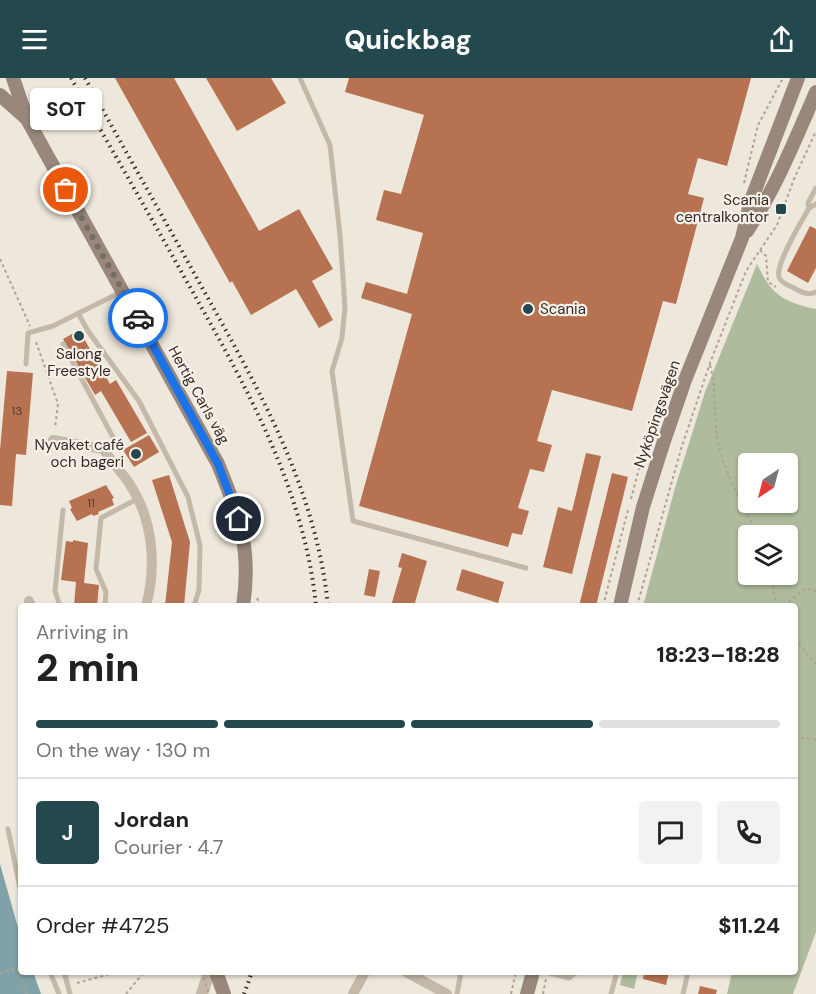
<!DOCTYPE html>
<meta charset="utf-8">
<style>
:root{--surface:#fff;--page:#f2f2f2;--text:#222;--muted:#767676;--line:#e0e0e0;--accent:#23484e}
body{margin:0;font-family:"DM Sans",sans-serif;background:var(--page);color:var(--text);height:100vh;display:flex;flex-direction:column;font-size:22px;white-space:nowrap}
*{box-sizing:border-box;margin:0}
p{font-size:20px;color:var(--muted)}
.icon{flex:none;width:33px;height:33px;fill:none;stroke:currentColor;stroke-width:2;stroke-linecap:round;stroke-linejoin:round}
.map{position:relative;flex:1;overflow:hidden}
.side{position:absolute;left:18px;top:525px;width:780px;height:372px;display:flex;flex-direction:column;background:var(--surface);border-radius:6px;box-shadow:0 2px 4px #0004}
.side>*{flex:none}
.needle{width:39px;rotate:216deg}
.buttons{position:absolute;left:738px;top:375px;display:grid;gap:12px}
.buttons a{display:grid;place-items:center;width:60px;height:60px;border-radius:6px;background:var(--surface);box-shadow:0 2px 4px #0004;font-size:30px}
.pin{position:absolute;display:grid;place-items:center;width:51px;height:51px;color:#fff;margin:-26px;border:3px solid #fff;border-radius:50%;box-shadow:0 2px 6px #0007}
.courier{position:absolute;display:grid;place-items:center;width:60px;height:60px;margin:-30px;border:4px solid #1a73e8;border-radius:50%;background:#fff;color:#222;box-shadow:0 2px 8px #0007}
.bubble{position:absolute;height:42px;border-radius:6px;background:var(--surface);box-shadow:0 2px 4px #0004;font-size:20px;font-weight:800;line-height:42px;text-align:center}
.summary em{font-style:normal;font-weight:800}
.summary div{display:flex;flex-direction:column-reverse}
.summary{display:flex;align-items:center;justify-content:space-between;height:102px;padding:0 18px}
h1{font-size:39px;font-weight:800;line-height:45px}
.bar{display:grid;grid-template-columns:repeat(4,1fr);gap:9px 6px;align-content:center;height:72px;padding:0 18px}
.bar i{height:8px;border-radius:4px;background:var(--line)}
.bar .current{background:var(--accent)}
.bar p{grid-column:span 4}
.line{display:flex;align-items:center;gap:15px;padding:0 18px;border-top:2px solid var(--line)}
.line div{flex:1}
.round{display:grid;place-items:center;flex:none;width:63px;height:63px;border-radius:6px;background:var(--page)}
header{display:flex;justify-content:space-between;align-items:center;height:78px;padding:0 18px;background:var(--accent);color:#fff;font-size:27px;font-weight:800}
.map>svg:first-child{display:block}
</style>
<header><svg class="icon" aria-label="menu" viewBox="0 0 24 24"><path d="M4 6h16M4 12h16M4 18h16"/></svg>Quickbag<svg class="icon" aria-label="share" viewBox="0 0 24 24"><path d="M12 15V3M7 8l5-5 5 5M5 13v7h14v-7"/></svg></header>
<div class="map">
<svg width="816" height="916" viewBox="0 0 816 916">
<rect width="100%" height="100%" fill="#eee7db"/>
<!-- green -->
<g fill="#afbb9d" fill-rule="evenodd">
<path d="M757,186C771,216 783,224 816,231V854L793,916H727L732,894H795V528H643L675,410L705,314ZM748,386H788V424H748ZM748,458H788V496H748Z"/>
<path d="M623,894H638L634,911L620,907Z"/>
</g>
<!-- water -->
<path fill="#7ea2a7" d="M0,786L21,860V894H33L41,916H0Z"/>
<!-- building -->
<g fill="#b67251">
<path d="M115,0H174L259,153L299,131L333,191L312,203L333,242L319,250L296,211L251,237L232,203L230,205Z"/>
<path d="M206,0H271L286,25L237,53Z"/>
<path d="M349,0H751L727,88L698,80L688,116L704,120L676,226L663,223L632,333L552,312L537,363L552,367L544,394L530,391L518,430L529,433L522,457L512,455L508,469L359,428L412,236L361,220L366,204L407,216L423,155L376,142L384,112L401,116L424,37L345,14Z"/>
<path d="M810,148L816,151V190L808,205L787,193Z"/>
<path d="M79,252L110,306L116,302L147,355L131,364L101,313L95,317L63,261Z"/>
<path d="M7,293L33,295L26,377L16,376L12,428L0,427V372Z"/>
<path d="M149,357L159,374L134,389L123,372Z"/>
<path d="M586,375L601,378L572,496L543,489L558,429L572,433Z"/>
<path d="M612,395L628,399L596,528H579Z"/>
<path d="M169,397L190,464L184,528H165L172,464L152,402Z"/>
<path d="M106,407L114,420L112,421L114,427L98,434L99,436L93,438L92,436L77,443L70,431L72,430L69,423Z"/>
<path d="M73,462L88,465L84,505L99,507L97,528H74L76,504L61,502L66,463L73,464Z"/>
<path d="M402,475L427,483L414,528H391L402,490L398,489Z"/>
<path d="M369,491L380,493L375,519L364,517Z"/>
<path d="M462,491L504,504L498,525L456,512Z"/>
<path d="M644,894H669L666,907L643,901Z"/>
<path d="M700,908L717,912L716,916H698Z"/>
</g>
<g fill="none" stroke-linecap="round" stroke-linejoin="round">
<!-- path -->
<g stroke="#b0a293" stroke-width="2" stroke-dasharray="3 3" stroke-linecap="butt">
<path d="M744,105L758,47L783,0"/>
<path d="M760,172L766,178L768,204L776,209"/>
<path d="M0,181L30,248"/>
<path d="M36,264L58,326L55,350"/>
<path d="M710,287C717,312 713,338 718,364C725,398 744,427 758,458"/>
<path d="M631,421L647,360L668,310"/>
<path d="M770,496L777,528"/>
<path d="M257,520L261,528"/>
<path d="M603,528L628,432"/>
<path d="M637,528L681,371L710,285L746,193L777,147L794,101L816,53"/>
<path d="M784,528L804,511H813L816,514"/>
<path d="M795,561L816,586"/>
<path d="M795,659L816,662"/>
<path d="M0,895L17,890L27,916"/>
<path d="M77,905L117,894"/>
<path d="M126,916L144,894"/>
<path d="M511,916L516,894"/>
<path d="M543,916L546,901"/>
</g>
<!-- service -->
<g stroke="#c4b8a9" stroke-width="5">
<path d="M300,0L330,67L340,157L345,229L342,260L332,293L353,443L526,490"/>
<path d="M816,110L808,125L809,130C802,143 775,186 779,199C781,205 789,208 794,210C801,214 808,218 816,214"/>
<path d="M809,130L816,126"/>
<path d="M78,235L88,253L139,323L188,419L200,467L199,512L194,528"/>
<path d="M63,266L115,363L104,371"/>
<path d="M26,286L28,255L53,248L121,214"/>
<path d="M60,528L55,513L63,432"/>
<path d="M105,528L106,514L96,491L101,440L137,421"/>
<path d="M8,751L21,815"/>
<path d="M50,894L59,916"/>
<path d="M64,894L70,916"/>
<path d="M546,894L569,900L576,894"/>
<path d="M457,916L461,894"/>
<path d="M611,916L617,894"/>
<path d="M683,916L688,894"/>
</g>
<!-- minor -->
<g stroke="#c4b8a9" stroke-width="10">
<path d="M53,362L103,371C112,383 121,394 129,405C153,441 157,487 146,528"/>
<path d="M29,523L31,528"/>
<path d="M406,894L447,916"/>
<path d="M353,916L365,894"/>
</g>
<!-- tertiary -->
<path stroke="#c4b8a9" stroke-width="12" d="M202,916L209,894"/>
<!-- secondary -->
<g stroke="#98877a" stroke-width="14">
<path d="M13,0L27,41L218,386C239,437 252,471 243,528"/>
<path d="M0,17L26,40"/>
<path d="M747,153C776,110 795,62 816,14"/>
<path d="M620,528L643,429L663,366L685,302L742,160L750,125L798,0"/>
<path d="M216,894L224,916"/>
<path d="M527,916L533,894"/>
</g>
<!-- rail -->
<g stroke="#322c28" stroke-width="4" stroke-dasharray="1.5 4.5" stroke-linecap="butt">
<path d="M71,0C109,67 148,134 186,202C244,305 304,408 316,528"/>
<path d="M85,0C123,69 162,137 200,206C257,308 316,409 328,528"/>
<path d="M244,916L252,894"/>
</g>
<!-- path-bridge -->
<path stroke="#b0a293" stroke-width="2" stroke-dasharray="3 3" stroke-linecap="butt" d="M202,894L209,916"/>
</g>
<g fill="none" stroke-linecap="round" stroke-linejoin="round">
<!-- done -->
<path stroke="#746d67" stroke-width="6" stroke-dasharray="0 10.8" d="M66,112L138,240"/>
<!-- route -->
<path stroke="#1a73e8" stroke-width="8" d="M138,240L218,386L239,441"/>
</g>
<!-- markers -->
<g fill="#23484e" stroke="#f6f0e7" stroke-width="2">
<rect x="775" y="125" width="12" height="12" rx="3"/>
<circle cx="528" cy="231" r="6"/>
<circle cx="79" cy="258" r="6"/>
<circle cx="136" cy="376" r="6"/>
</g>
<g text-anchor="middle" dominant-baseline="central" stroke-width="4.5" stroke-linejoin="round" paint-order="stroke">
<!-- number labels -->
<g font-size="12" fill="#533e32">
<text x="17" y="333">13</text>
<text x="91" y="425">11</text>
</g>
<!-- poi labels -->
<g font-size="15" fill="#322c28" stroke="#f6f0e7" text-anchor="end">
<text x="769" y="122">Scania<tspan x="769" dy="17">centralkontor</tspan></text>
<text x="540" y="231" text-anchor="start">Scania</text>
<text x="79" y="276" text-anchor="middle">Salong<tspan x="79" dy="17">Freestyle</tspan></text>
<text x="124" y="367">Nyvaket café<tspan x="124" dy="17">och bageri</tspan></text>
</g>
<!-- street labels -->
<g font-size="15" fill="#322c28" stroke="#f6f0e7">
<text transform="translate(199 317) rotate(61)">Hertig Carls väg</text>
<text transform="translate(657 336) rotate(-71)">Nyköpingsvägen</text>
</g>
</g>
</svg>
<div class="buttons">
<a><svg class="needle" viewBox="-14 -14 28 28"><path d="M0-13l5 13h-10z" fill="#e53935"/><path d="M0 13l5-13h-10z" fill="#767676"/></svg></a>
<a><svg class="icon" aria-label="layers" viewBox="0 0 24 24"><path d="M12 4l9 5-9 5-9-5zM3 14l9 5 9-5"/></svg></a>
</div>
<div class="pin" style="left:66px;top:112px;background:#ea580c"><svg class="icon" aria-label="bag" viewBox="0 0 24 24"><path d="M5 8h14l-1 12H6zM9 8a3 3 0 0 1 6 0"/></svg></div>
<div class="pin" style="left:239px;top:441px;background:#1f2937"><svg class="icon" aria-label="home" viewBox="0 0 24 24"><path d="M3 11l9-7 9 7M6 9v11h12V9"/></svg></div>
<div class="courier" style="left:138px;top:240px"><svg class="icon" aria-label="car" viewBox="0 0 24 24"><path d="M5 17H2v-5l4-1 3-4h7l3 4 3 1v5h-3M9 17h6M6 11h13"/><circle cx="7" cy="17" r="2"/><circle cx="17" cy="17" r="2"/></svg></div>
<div class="bubble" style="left:30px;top:10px;width:72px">SOT</div>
<section class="side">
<div class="summary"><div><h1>2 min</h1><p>Arriving in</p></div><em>18:23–18:28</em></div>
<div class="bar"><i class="current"></i><i class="current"></i><i class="current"></i><i></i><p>On the way · 130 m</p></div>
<div class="line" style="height:108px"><b class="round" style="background:var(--accent);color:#fff">J</b><div><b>Jordan</b><p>Courier · 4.7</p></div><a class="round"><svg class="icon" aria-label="chat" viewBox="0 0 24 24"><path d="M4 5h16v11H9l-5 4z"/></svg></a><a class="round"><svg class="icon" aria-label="phone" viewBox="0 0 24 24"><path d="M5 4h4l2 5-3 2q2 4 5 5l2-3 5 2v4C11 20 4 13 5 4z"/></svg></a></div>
<div class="line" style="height:78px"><div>Order #4725</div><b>$11.24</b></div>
</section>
</div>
